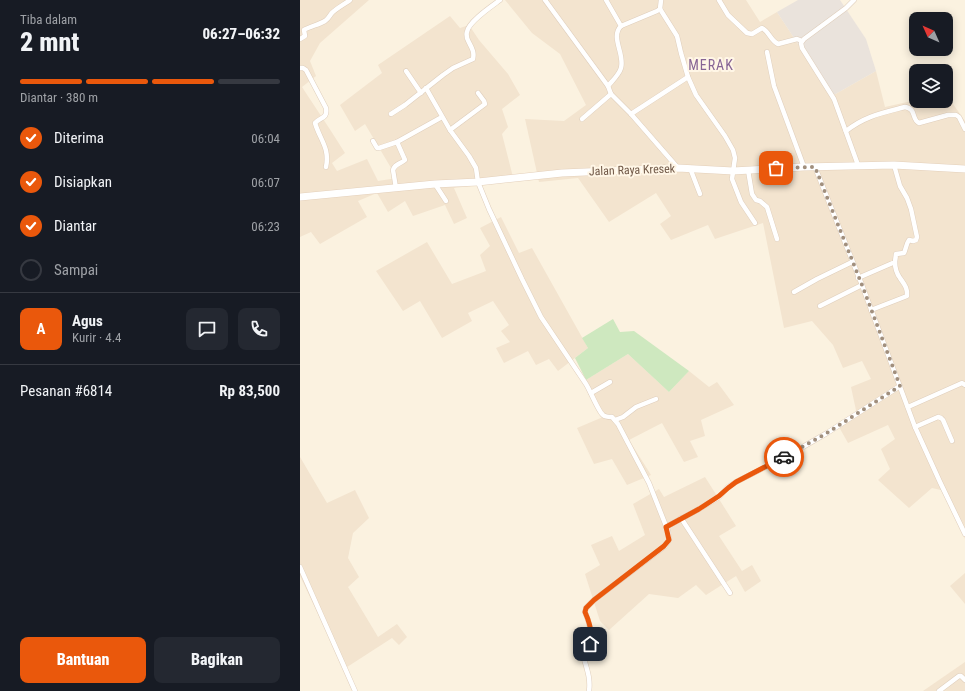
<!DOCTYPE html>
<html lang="id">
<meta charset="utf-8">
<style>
:root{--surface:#171b24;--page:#242831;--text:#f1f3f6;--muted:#9ea1a6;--line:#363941;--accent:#ea580c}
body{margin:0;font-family:"Roboto Condensed",sans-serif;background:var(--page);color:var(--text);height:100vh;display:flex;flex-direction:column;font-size:15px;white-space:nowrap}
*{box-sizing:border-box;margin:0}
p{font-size:13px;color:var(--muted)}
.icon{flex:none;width:22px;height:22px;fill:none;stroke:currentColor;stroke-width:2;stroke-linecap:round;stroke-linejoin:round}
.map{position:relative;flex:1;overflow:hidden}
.drawer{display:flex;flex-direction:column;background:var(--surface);width:300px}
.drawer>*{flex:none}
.needle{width:26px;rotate:315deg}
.controls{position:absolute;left:609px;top:12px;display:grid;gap:8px}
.controls a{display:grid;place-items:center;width:44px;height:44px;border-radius:8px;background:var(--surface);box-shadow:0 2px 10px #0003;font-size:20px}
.pin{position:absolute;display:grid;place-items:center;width:34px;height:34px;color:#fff;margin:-17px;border-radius:8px;box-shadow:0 2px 6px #0006}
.courier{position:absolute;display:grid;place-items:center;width:40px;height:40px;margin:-20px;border:3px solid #ea580c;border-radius:50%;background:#fff;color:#222;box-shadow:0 1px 5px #0007}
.headline em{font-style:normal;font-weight:800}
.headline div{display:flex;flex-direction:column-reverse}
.headline{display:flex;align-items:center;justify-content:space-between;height:68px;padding:0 20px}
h1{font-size:26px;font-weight:800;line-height:30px}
.bar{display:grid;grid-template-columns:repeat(4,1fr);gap:6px 4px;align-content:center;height:48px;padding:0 20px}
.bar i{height:5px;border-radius:3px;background:var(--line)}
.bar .active{background:var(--accent)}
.bar p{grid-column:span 4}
.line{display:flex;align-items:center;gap:10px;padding:0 20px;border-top:1px solid var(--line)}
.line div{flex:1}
.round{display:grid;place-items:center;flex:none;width:42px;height:42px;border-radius:8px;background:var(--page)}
ol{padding:0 20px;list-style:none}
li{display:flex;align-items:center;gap:12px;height:44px}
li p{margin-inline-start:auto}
li .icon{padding:4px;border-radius:50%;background:var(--accent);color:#fff;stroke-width:4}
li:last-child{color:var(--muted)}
li i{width:22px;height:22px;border:2px solid var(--line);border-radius:50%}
.action{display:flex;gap:8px;margin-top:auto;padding:8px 20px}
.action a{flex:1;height:46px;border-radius:8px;background:var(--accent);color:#fff;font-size:16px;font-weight:800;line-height:46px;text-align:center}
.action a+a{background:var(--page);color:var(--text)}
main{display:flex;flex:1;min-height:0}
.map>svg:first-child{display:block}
</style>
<main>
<section class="drawer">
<div class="headline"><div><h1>2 mnt</h1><p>Tiba dalam</p></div><em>06:27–06:32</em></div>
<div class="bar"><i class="active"></i><i class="active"></i><i class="active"></i><i></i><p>Diantar · 380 m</p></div>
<ol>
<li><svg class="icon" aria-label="check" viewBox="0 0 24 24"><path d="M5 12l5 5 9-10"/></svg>Diterima<p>06:04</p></li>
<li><svg class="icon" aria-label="check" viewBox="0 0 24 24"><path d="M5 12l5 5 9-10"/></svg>Disiapkan<p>06:07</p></li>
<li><svg class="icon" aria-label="check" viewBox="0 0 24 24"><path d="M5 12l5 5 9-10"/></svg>Diantar<p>06:23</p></li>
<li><i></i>Sampai</li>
</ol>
<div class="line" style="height:72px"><b class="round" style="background:var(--accent);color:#fff">A</b><div><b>Agus</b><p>Kurir · 4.4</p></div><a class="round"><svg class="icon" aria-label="chat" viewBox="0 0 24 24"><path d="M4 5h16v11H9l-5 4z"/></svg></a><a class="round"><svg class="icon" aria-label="phone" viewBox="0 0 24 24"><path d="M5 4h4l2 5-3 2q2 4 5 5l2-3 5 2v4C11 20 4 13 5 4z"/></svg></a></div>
<div class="line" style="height:52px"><div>Pesanan #6814</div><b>Rp 83,500</b></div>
<div class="action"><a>Bantuan</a><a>Bagikan</a></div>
</section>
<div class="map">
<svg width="665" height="691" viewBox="0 0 665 691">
<rect width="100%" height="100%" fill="#fbf2e0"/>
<!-- residential -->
<g fill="#f3e4cf">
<path d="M0,0H69L20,43L10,61L16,76L2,87L31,131L45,153L32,163L37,171L67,159L78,181L97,178L65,124L55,131L40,105L82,73L78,65L150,16L160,28L169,25L179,40L208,74L220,95L202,109L208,127L202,134L214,181L154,188L167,218L154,224L145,205L113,216L105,201L88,212L77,193L58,201L67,217L20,244L11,232L0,237Z"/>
<path d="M205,0H446L460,22L477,12L532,96L576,71L585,107L616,100V101H646V94L665,121V539L645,491L632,488L609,508L578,480L590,469L581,449L595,439L588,425L548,443L539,427L557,415L551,387L571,379L562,361L543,368L533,345L512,321L484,328L463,223L415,239L408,225L371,240L360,224L371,216L356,193L309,222L278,178L239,182L225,119L264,121L286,105L260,54L232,33Z"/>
<path d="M201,217L219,253L232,248L288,348L258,371L249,359L236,365L228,351L204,363L196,348L210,342L201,331L209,325L193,301L168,313L172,321L142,338L120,301L103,311L76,271L127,242L152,284L186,271L180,255L190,246L180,228Z"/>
<path d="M328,354L369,392L389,371L409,387L417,382L434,405L401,420L405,436L390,441L398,457L384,462L362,423L329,440L351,475L327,485L312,459L294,464L277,428L303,417L286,380Z"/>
<path d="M0,457L27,503L55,490L69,518L53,533L48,558L59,577L48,587L78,637L97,624L107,637L99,645L92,638L44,669L0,576Z"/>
<path d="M405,477L436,526L419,536L442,571L452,565L461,581L445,592L436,576L406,595L396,585L378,598L349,594L309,630L300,621L285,574L300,565L291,545L312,536L319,551L345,535L333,504L359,489L364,497Z"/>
<path d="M665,573V604L650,586Z"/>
<path d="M665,662V691H623Z"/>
</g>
<!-- industrial -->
<path fill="#eae3dc" d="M498,0H540L566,39L576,71L532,96L477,12Z"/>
<!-- green -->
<path fill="#cee8bf" d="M313,319L320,332L334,331L389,371L369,392L328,354L286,380L275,358L288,348L282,338Z"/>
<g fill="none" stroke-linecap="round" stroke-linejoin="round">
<!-- street casing -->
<g stroke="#dfcebc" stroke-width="5.5">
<g id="street">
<path d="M245,0L308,86L311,94L331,114L378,168"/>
<path d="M306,0L321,26"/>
<path d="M419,0L428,15L447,33L452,34L462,28C469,31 470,40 478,44L497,39L502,41"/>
<path d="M554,0L546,8L504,39L501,43L502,48L534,99L558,165"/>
<path d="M360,9L377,36L381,53L388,77L396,95L425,136L433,150L435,158L432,179L441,202L455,223"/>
<path d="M0,39L5,36L4,30C11,26 18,25 25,21C28,19 29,17 31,14C35,9 45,4 50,0"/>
<path d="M467,52L474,86L504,167"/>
<path d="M0,68H3L6,70L26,108C28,119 20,117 15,123C20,140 30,148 26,167"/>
<path d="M106,71L121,93"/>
<path d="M308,86C312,81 319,75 321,68C325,54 310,37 321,26L357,11L360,9L361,0"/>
<path d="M126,88L150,130L169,156L176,168L178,182L189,209L222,279L241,317L286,384C290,390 298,411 303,415C305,417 309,417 312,417L318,424L349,483L368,531L369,540L365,546L294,600L286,608L285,612C288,619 294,636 289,644C287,648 284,650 283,655C286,667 291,678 289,691"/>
<path d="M91,114L105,105L143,75L153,68L173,59C175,50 170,46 167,38C167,36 166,34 167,32C168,22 192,6 200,0"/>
<path d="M331,114L388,77"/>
<path d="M282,119L311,94"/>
<path d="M150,130L185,104L184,101L178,93"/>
<path d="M546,131C565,116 582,113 605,107C617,109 611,119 619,123L648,115H656L659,117L665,129"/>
<path d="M73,141L77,148H79L97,142"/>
<path d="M515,167L562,285L615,427L640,482L665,534"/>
<path d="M390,168L400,194"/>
<path d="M448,170L452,194L456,200L460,201L467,207L477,239"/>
<path d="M135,184L146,201"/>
<path d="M96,188L93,170C95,163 101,164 105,160L97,142L142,117"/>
<path d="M558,278L595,262L596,254L604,253C606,249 606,244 609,240L613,241L616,240L617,237L611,209L607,198L600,186L594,165"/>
<path d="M494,292L517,279L552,262"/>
<path d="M520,306L562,285"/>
<path d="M571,310L607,296C608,288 604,284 600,278C597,274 595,267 595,262"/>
<path d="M291,393L310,382"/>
<path d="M608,407L662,383L665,385"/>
<path d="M315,420L323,417L336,407L356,399"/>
<path d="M615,427L638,417L641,418L643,420L652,441"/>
<path d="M381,518L430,593"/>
<path d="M366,527L399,509L419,497L428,487L436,482L489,455L527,433L600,386"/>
<path d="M0,567L55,691"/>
<path d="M639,691L659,676H661L665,680"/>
</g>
</g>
<!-- secondary casing -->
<g stroke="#e4d0bb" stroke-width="8">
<path id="secondary" d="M0,197L135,184L178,182L262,173L378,168L433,171L504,167L594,165L665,169"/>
</g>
<!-- street -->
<use href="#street" stroke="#fff" stroke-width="4.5"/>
<!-- secondary -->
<use href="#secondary" stroke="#fff" stroke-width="7"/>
</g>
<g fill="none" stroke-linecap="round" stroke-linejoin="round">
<!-- done -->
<path stroke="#a18f7d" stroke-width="4" stroke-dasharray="0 7.2" d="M476,168L515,167L562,285L600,386L527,433L484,457"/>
<!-- route -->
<path stroke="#ea580c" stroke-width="5" d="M290,644C293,634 289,621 285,612L286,608L294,600L364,546L369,540L366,527L399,509L419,496L428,488L436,482L484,457"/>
</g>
<g text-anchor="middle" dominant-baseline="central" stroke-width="4" stroke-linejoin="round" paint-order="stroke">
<!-- street labels -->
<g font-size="12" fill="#715948" stroke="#fff6e6">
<text transform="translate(332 170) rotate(-2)">Jalan Raya Kresek</text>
</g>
<!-- quarter labels -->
<g font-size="14" letter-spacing="1" fill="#876495" stroke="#fff6e6">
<text x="411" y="65">MERAK</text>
</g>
</g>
</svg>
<div class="controls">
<a><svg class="needle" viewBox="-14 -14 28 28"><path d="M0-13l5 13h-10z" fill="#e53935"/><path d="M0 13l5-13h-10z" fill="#9ea1a6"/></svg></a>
<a><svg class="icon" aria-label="layers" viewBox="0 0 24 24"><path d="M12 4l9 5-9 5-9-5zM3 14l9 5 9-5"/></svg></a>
</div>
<div class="pin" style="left:476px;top:168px;background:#ea580c"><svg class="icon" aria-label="bag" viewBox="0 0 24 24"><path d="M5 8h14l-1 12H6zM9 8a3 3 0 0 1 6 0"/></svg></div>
<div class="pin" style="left:290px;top:644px;background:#1f2937"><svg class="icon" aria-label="home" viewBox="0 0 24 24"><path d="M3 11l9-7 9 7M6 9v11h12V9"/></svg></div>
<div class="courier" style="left:484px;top:457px"><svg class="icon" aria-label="car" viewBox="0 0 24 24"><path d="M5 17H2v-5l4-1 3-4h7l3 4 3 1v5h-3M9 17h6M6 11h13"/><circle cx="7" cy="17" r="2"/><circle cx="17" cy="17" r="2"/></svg></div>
</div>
</main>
